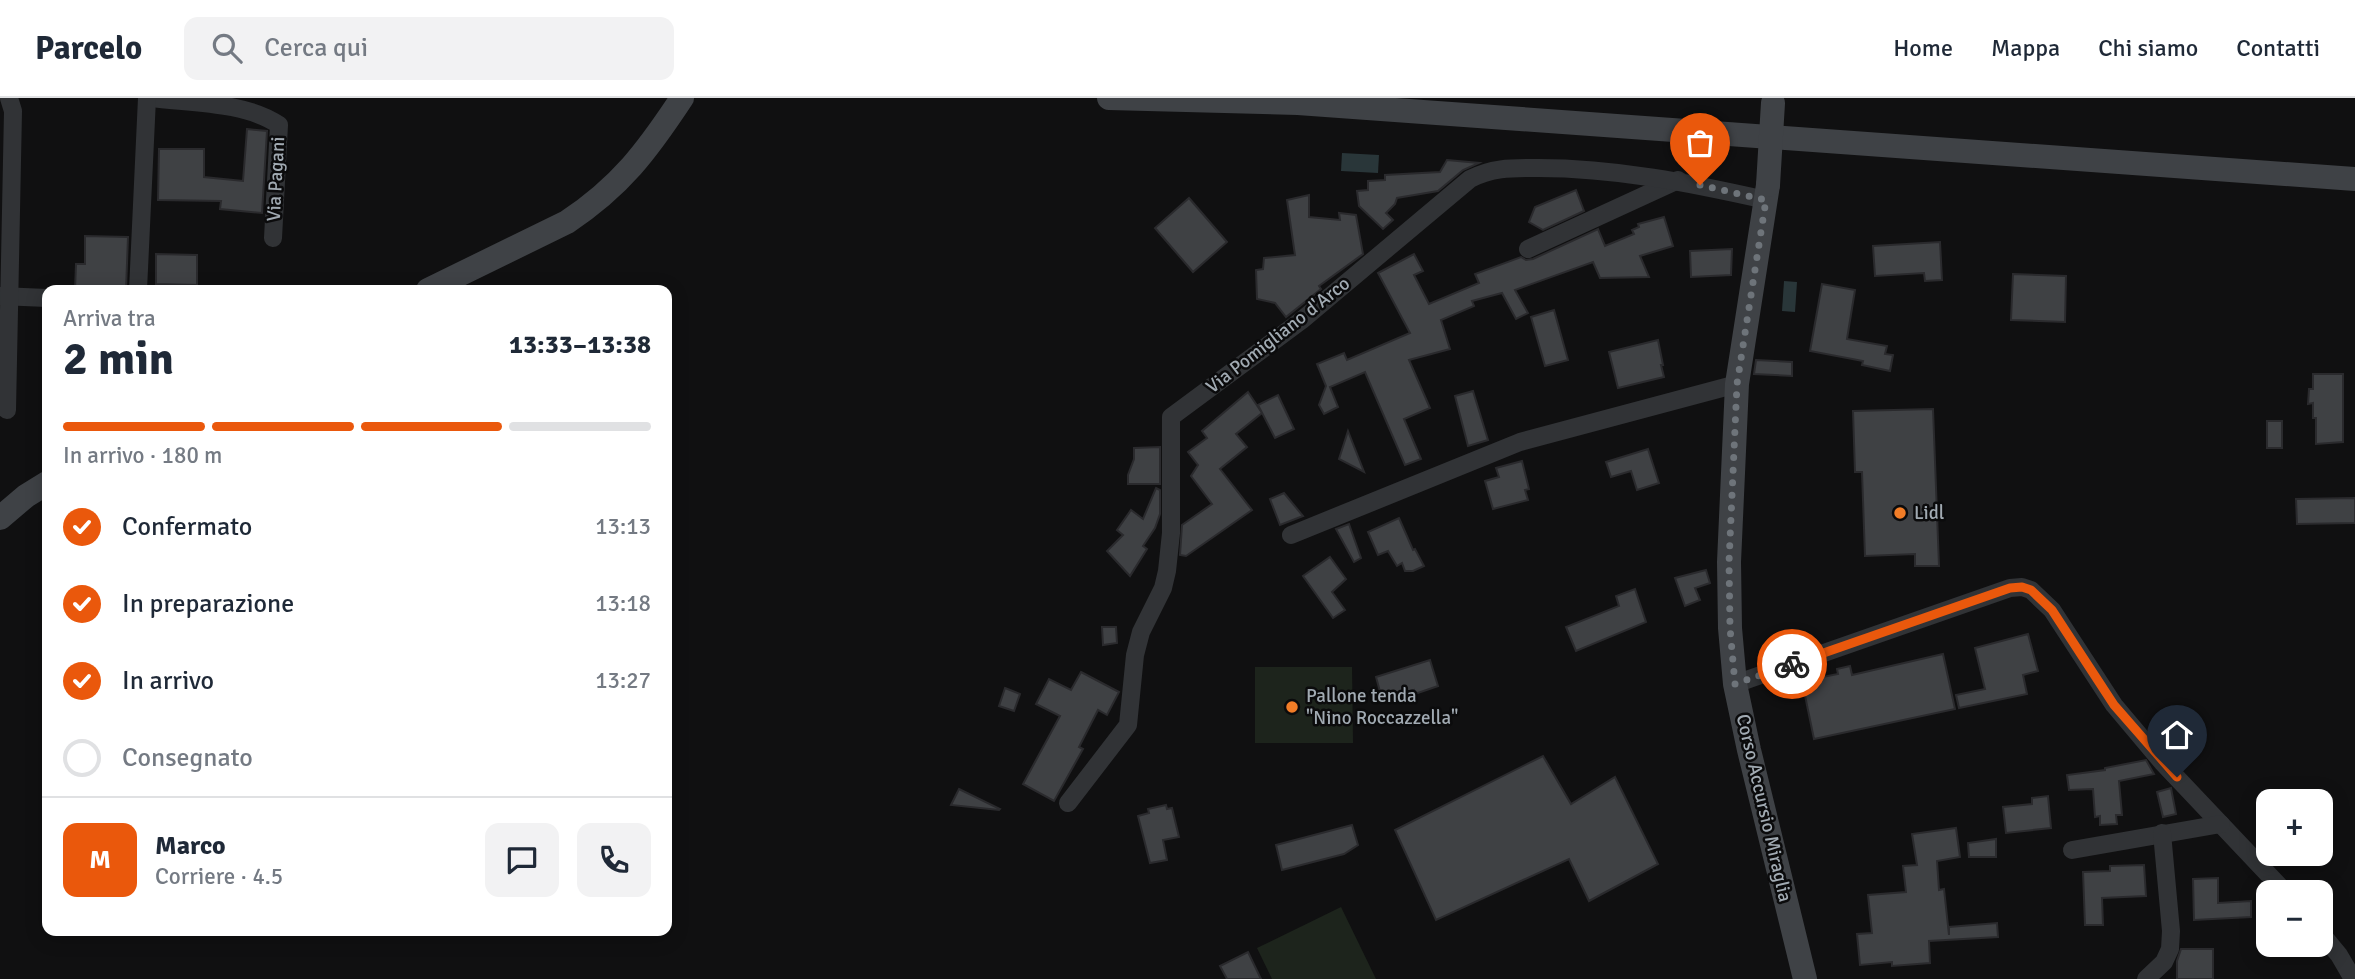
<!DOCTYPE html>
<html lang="it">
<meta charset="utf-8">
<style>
:root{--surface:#fff;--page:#f2f2f3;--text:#1f2937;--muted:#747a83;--line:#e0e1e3;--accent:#ea580c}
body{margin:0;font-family:Signika,sans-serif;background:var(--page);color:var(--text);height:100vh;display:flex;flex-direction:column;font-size:26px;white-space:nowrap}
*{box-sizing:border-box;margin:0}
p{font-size:23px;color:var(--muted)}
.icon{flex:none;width:38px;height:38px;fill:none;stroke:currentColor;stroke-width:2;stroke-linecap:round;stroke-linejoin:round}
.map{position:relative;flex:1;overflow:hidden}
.panel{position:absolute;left:42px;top:187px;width:630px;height:651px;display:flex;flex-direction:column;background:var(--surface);border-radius:14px;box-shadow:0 4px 18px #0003}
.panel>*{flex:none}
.tools{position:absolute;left:2256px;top:691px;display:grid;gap:14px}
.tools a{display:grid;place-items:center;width:77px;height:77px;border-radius:14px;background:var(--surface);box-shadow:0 4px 18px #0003;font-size:35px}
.pin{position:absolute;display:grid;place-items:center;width:60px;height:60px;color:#fff;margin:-72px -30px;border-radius:50% 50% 50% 0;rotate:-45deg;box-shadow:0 0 7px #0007}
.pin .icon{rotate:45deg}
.courier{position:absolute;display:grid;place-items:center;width:70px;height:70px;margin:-35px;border:5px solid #ea580c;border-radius:50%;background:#fff;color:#222;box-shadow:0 2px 9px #0007}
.head em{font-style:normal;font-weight:700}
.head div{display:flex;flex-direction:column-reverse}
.head{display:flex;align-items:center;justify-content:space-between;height:119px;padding:0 21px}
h1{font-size:46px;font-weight:700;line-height:52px}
.bar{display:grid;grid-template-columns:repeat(4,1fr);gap:10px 7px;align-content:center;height:84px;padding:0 21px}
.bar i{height:9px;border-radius:5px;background:var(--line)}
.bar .current{background:var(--accent)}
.bar p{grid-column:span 4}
.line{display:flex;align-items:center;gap:18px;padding:0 21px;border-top:2px solid var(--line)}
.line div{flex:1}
.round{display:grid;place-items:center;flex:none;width:74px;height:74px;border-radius:14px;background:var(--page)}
ol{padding:0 21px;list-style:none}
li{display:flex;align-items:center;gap:21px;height:77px}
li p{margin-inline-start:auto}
li .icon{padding:7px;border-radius:50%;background:var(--accent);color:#fff;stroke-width:4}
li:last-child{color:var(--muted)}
li i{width:38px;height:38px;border:4px solid var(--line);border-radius:50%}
header{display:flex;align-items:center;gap:42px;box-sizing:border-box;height:98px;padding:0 35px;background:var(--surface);border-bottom:2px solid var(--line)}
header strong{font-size:33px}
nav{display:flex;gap:38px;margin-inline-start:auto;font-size:24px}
.search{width:490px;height:63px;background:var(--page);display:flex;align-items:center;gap:18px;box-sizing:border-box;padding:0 24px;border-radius:14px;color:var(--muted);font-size:26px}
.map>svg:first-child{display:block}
</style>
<header>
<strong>Parcelo</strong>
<div class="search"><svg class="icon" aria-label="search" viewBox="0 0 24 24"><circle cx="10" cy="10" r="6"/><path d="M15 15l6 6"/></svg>Cerca qui</div>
<nav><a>Home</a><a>Mappa</a><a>Chi siamo</a><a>Contatti</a></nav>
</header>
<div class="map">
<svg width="2355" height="881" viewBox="0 0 2355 881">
<rect width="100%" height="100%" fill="#101011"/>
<!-- green -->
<g fill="#1d241c">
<path d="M1255,569H1352L1353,645H1255Z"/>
<path d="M1341,809L1376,881H1272L1257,850Z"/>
</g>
<!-- water -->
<g fill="#293639">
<path d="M1342,55L1379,57L1378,75L1341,73Z"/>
<path d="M1784,183L1797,184L1795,214L1782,213Z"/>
</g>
<!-- building -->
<g fill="#3f4144" stroke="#2a2a2d" stroke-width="2">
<path d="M247,31L267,33L262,115L220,111L221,103L158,102L159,51H204V79L243,83Z"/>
<path d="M1447,62L1479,65L1463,72L1438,93L1397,100L1395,106L1386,115L1393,122L1383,131L1359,108L1357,93L1368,92V83L1385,82V77L1440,74Z"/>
<path d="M1576,92L1584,113L1543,132L1529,124L1535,109Z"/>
<path d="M1309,97V119L1340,122L1339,115L1356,117L1363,156L1319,188L1321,191L1286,219L1275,205L1257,201L1256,172L1263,171L1264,160L1295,157L1287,102Z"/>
<path d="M1189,100L1227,144L1193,174L1155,130Z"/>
<path d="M1664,119L1673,148L1640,158L1649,179L1600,180L1593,164L1515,192L1528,215L1516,221L1502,195L1472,203L1474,208L1441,222L1450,251L1409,262L1430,310L1404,321L1421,361L1405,367L1365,274L1330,289L1338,309L1324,316L1319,307L1326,288L1317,266L1344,255L1347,262L1410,235L1378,175L1414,156L1423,173L1414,177L1429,206L1479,185L1475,176L1521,159L1526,162L1533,161L1598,131L1605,148L1634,136L1632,132L1639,129L1638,126Z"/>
<path d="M85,138L128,139L126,192H75L76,166H85Z"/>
<path d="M1940,144L1942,182L1925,183L1924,175L1875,178L1873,148Z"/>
<path d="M1732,151L1731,177L1691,179L1690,153Z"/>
<path d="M156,156L197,157V187L156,186Z"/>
<path d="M2013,176L2066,178L2065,224L2011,222Z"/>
<path d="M1822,186L1855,192L1847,241L1887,248L1885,256L1893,257L1890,273L1862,267L1863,263L1810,253Z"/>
<path d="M1554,212L1568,262L1545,268L1531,219Z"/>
<path d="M1658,242L1663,267H1661L1664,279L1618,290L1609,254Z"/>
<path d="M1756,262L1792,264V278L1754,276Z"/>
<path d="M2313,276H2343V344L2316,346V320H2313V305L2308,306L2309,291H2313Z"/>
<path d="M1473,293L1488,342L1468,348L1455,298Z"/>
<path d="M1248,294L1262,315L1236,336L1247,349L1220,371L1252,412L1186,458L1180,457L1182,427L1212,406L1191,378L1198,367L1188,354L1207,340L1202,333Z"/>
<path d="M1278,297L1294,331L1275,340L1258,307Z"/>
<path d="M1933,311L1939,468H1915V456L1865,458L1862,374H1855L1853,313Z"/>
<rect x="2267" y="323" width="15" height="27"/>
<path d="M1348,333L1364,374L1339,361Z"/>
<path d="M1160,349V386H1128V377L1134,361V350Z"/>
<path d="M1648,351L1659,385L1637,392L1631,373L1611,379L1606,364Z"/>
<path d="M1522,363L1529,391L1525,392L1528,402L1493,411L1485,383L1499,379L1496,370Z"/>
<path d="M1156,390L1160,392V416L1155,430L1143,448L1147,451L1130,478L1107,453L1123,437L1117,432L1131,412L1143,421Z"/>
<path d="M1284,395L1303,418L1280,427L1270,401Z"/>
<path d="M2355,400V425L2297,426L2296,401Z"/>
<path d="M1399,420L1413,452L1415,451L1424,468L1413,473H1405L1402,465L1397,468L1388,453L1378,457L1368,434Z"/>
<path d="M1349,426L1361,460L1354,464L1336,431Z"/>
<path d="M1330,459L1346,481L1332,494L1345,512L1333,520L1303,478Z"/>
<path d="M1706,472L1710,485L1695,490L1700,502L1685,508L1675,480Z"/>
<path d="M1635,491L1646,524L1576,553L1566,529L1619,508L1616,498Z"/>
<path d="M1102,529H1116L1117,545L1103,547Z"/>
<path d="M2028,536L2038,573L2023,577L2027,596L1959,610L1956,597L1985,591L1975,550Z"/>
<path d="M1943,556L1955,611L1814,641L1802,583L1838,576L1837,571L1850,568L1852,577Z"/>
<path d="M1430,562L1438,588L1415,596L1414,592L1382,601L1376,579Z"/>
<path d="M1081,574L1119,594L1107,617L1098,612L1079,649L1083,651L1054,703L1023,686L1060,618L1036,606L1049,581L1071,592Z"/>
<path d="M1005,590L1020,596L1014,613L999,608Z"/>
<path d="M1543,658L1571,706L1615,679L1658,766L1589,803L1569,761L1436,822L1395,732Z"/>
<path d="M2146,662L2154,676L2119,683L2122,717H2116L2117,726L2100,727V718L2095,719L2093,691L2069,692L2067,677L2105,672V670Z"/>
<path d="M2171,690L2176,716L2163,719L2157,694Z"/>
<path d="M959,691L1000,711L999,712L951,707Z"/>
<path d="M2048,698L2051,730L2006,735L2003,709L2032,706V700Z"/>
<path d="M1166,707L1167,711L1172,710L1179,739L1163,742L1167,762L1150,765L1138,718L1149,715L1148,711Z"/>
<path d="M1352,727L1358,747L1344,756L1282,772L1276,747Z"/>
<path d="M1956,730L1960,759L1937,763L1939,792L1944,791L1949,837V829L1997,825L1998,839L1929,843L1930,865L1892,868V864L1860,867L1857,836L1872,835L1868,797L1906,794L1903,768L1917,767L1912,736Z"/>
<path d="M1996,741V759H1969L1968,745Z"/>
<path d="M2144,767L2146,798L2102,800L2103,827H2085L2083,774L2110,773V768Z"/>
<path d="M2218,780V805L2251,803V819L2194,822L2193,781Z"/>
<path d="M2181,851H2213V881H2177V863Z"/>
<path d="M1248,854L1261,881H1227L1220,868Z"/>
</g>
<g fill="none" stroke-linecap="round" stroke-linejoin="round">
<!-- street -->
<g stroke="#313336" stroke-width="18">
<path d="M151,0C191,5 246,4 279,27L273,140"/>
<path d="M1528,151L1678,82"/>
<path d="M138,192L147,0"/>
<path d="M0,198L47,200"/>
<path d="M7,312L13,13L9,0"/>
<path d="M1291,437L1520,344L1737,286"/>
<path d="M1735,586L2010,490L2022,489L2031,492L2052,512L2114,607L2162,664L2285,794"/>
<path d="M1068,705L1128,627L1135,557L1141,534L1163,490L1167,473L1171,435V319L1302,222L1470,81C1493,69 1513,70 1538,70C1616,70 1690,85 1766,102"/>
<path d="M2072,752L2221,726"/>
<path d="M2320,834L2339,857L2353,881"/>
<path d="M2146,881L2164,864L2170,851L2171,833L2162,735"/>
</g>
<!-- secondary -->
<g stroke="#3f4246" stroke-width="24">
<path d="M1109,0L1298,5L2355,81"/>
<path d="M1768,87L1737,286L1729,464L1730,530L1735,586L1749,652L1805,881"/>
<path d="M428,192L567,124C621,88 647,53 682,0"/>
<path d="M0,420L26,398L47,385"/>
</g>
<!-- secondary-bridge -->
<path stroke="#3f4246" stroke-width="24" d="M1768,87L1773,5"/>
</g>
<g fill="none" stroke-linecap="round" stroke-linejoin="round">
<!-- done -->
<path stroke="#6e747a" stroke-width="7" stroke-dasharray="0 12.6" d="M1700,87L1766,102L1737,286L1729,464L1730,530L1735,586L1792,566"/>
<!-- route -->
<path stroke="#ea580c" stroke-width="9" d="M1792,566L2010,490L2022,489L2031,492L2052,512L2114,607L2177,679"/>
</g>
<!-- markers -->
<g fill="#f27d27" stroke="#0b0b0c" stroke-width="2.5">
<circle cx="1900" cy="415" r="7"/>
<circle cx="1292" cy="609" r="7"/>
</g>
<g text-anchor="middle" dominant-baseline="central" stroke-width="5" stroke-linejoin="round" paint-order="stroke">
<!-- street labels -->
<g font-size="19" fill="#a1aab2" stroke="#0b0b0c">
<text transform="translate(276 81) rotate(-87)">Via Pagani</text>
<text transform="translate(1278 237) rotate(-38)">Via Pomigliano d'Arco</text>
<text transform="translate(1764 710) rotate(77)">Corso Accursio Miraglia</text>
</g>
<!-- poi labels -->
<g font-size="19" fill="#a1aab2" stroke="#0b0b0c" text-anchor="start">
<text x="1914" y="415">Lidl</text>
<text x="1306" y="598">Pallone tenda<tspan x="1306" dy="22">"Nino Roccazzella"</tspan></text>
</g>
</g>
</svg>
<div class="tools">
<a>+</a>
<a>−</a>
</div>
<div class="pin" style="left:1700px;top:87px;background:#ea580c"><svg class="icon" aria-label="bag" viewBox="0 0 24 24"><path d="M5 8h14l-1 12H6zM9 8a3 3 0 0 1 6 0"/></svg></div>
<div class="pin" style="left:2177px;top:679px;background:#1f2937"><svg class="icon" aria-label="home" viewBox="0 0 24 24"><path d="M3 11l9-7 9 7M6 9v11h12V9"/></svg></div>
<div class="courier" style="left:1792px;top:566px"><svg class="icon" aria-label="bike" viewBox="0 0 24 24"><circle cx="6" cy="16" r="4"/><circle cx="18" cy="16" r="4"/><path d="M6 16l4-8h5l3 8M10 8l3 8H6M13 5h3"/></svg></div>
<section class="panel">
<div class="head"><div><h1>2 min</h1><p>Arriva tra</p></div><em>13:33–13:38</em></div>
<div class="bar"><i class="current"></i><i class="current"></i><i class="current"></i><i></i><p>In arrivo · 180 m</p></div>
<ol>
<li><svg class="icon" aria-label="check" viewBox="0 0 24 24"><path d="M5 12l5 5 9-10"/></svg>Confermato<p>13:13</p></li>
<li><svg class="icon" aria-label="check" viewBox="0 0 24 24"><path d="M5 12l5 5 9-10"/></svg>In preparazione<p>13:18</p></li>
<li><svg class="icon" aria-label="check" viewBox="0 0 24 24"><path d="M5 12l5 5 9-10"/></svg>In arrivo<p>13:27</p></li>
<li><i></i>Consegnato</li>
</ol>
<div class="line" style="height:126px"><b class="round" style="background:var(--accent);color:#fff">M</b><div><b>Marco</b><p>Corriere · 4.5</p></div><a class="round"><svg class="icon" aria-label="chat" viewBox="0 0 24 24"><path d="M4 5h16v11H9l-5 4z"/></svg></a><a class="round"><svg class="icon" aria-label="phone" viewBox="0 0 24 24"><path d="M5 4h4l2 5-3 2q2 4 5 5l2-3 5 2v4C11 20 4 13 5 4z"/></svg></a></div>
</section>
</div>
